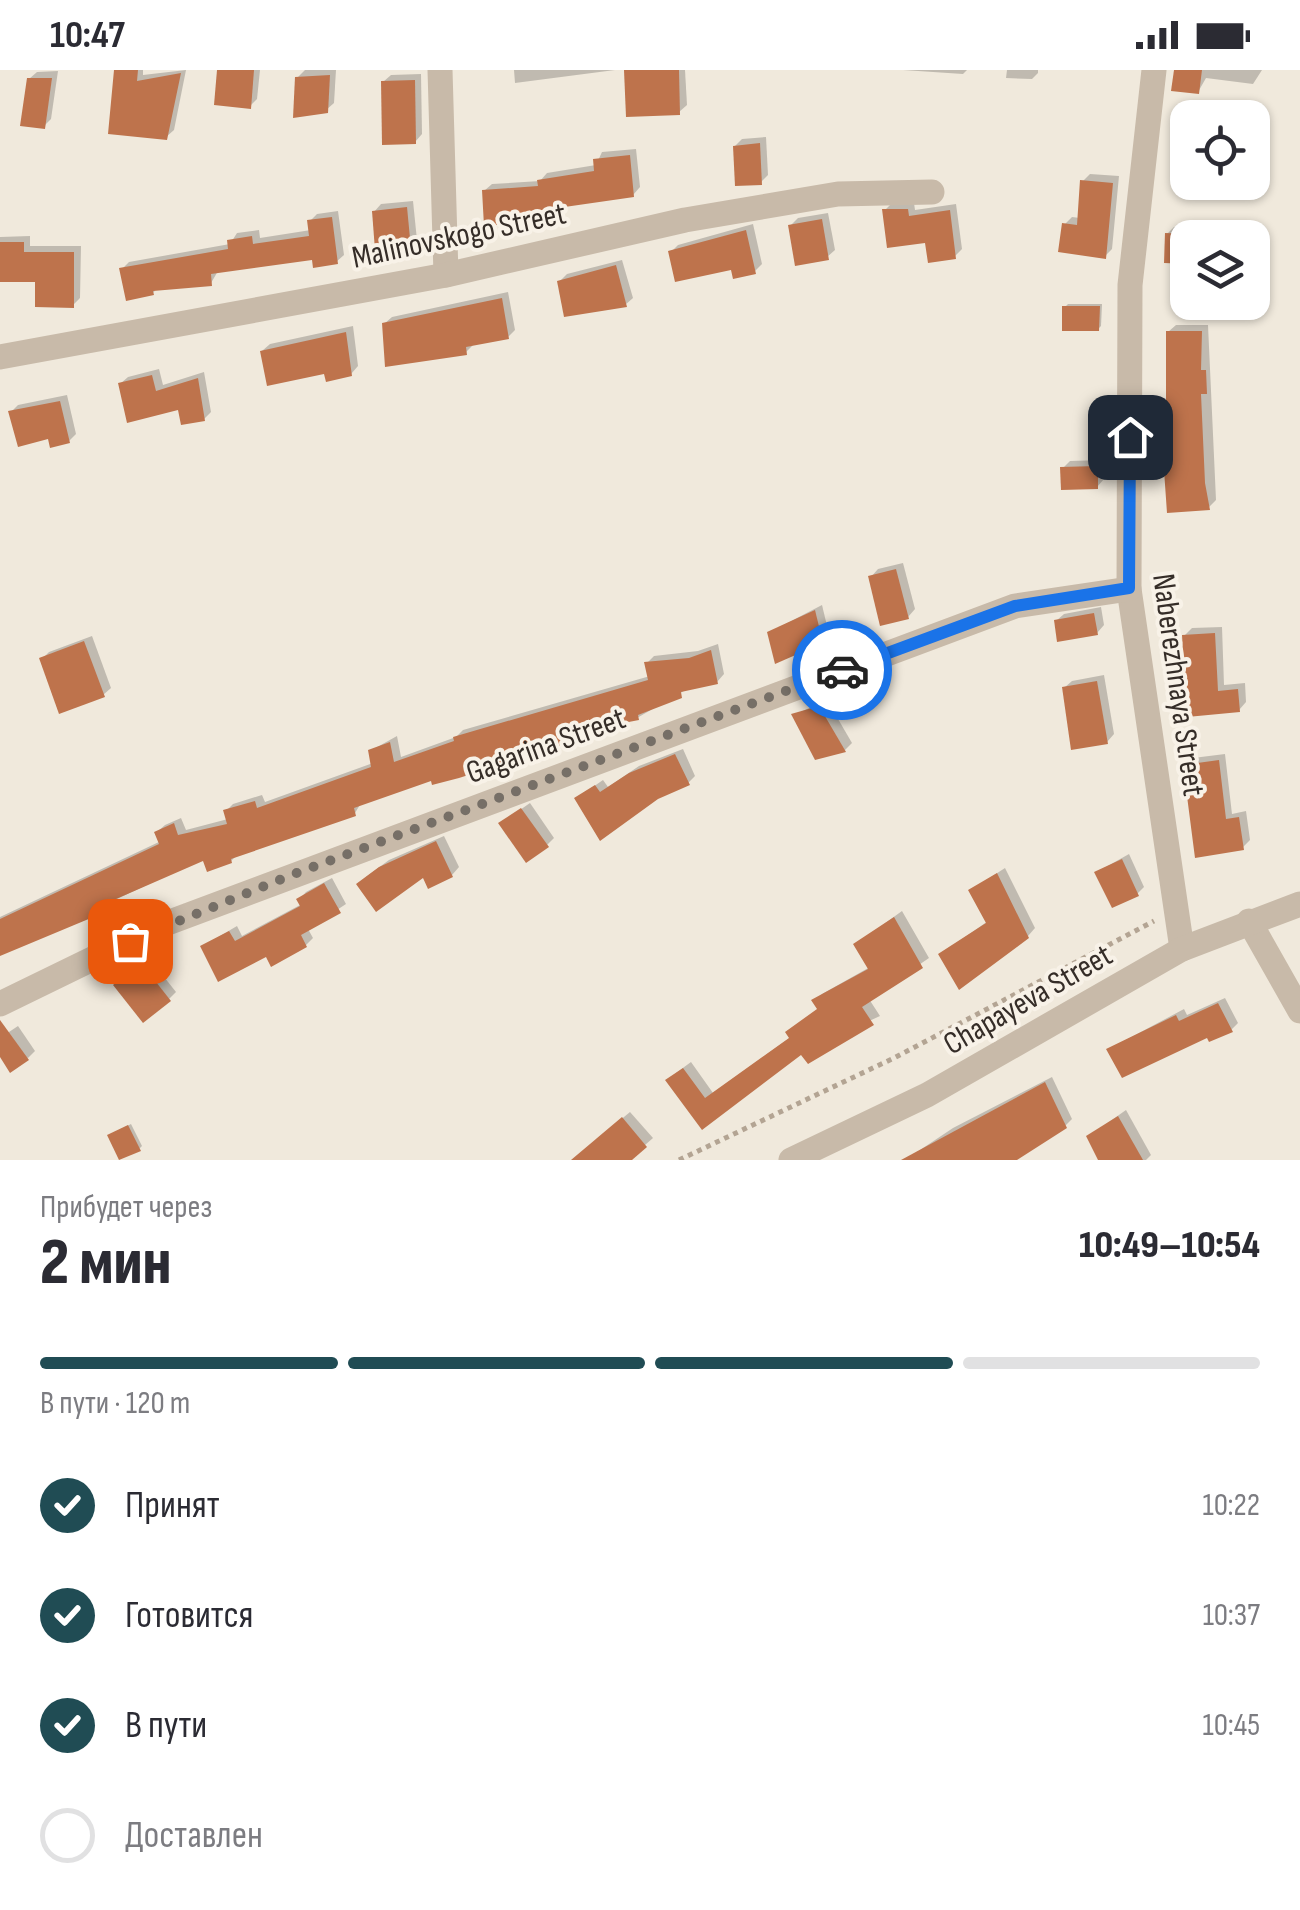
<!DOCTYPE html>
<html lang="ru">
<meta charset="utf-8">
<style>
:root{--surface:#fff;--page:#f2f2f3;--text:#2b2b33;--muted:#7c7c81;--line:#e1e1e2;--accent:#204c54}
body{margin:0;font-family:"Sofia Sans Condensed",sans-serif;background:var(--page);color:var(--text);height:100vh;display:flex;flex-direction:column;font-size:38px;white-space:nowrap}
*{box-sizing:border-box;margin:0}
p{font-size:32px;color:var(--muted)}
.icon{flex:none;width:55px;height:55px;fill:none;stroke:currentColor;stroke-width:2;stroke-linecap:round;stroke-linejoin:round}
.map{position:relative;height:1090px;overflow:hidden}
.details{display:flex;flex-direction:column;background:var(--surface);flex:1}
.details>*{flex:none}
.buttons{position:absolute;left:1170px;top:30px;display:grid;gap:20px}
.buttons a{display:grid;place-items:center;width:100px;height:100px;border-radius:20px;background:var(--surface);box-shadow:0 2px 8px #0004;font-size:50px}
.pin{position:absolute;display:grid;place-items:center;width:85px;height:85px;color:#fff;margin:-42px;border-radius:20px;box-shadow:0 5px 15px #0006}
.courier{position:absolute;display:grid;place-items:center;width:100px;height:100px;margin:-50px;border:8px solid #1a73e8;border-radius:50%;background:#fff;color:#222;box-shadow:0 2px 12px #0007}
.summary em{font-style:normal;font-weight:800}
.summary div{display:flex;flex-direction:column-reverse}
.summary{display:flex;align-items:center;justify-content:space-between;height:170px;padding:0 40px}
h1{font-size:65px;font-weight:800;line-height:75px}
.bar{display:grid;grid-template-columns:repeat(4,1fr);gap:15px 10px;align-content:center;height:120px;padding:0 40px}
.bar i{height:12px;border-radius:8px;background:var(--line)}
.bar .selected{background:var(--accent)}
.bar p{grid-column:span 4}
ol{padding:0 40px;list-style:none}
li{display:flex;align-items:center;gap:30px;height:110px}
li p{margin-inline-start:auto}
li .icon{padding:10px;border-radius:50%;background:var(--accent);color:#fff;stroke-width:4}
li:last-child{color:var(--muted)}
li i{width:55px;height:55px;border:5px solid var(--line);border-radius:50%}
.status{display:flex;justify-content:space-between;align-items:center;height:70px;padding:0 50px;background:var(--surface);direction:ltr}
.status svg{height:28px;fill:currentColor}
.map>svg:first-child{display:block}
</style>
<div class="status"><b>10:47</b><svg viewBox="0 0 49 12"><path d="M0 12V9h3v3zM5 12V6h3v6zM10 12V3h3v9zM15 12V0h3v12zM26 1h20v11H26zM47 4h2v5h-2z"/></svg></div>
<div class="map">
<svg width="1300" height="1090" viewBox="0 0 1300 1090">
<rect width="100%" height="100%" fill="#f0e9dc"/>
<!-- shadow -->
<g fill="#0003">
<path d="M117,0H143V5L186,0L174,60L166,67Z"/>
<path d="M220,0H260L257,29L250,36Z"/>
<path d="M305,0H336L334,33L326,40L297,8Z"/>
<path d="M461,0H615L515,13L514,0Z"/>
<path d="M627,0H685L687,35L679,42Z"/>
<path d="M903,0H967L963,4Z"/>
<path d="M1007,0H1038V3L1032,9L1006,8Z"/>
<path d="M1176,0H1262L1253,14L1206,8L1198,22Z"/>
<path d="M58,1L51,49L44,56L29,9L37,2Z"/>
<path d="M421,4L422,64L415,72L383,12L391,5Z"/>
<path d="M766,67L768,105L761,112L735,76L742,69Z"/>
<path d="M636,79L640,117L633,125L516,144L508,151L484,121L492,114L540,111L547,103L596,95L602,82Z"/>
<path d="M1090,104L1119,106L1112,179L1105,186L1065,154L1072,147L1080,148L1082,112Z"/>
<path d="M413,131L418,180L411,187L374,142L381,134Z"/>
<path d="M892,133H914L915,140L956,134L962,179L955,186L927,170L885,140Z"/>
<path d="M338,141L344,185L336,192L314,187L218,201L211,213L157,218L153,223L122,199L129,192L230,174L237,163L259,160L260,168L311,160L310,151L317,144Z"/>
<path d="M828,143L835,180L827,187L791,155L798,148Z"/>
<path d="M753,154L762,194L755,201L671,182L678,175Z"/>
<path d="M1174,157L1210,158V168L1167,164Z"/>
<path d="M30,166V176H81L80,228L73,235L38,210L0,209V167Z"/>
<path d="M622,190L633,228L625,235L559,212L567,204Z"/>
<path d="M508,222L515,260L508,267L473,275L466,282L384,254L392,247Z"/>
<path d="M1068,234H1102L1101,256L1098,259L1065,237Z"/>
<path d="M1176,255H1208L1216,430L1209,437L1164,358L1169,353L1168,262Z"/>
<path d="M353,256L358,296L351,304L326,301L262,281L270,274Z"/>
<path d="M159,299L163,315L204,302L211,342L204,349L120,314L128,307Z"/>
<path d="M67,325L76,364L69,371L49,366L11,342L18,335Z"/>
<path d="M1104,390V409L1097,417L1063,398L1070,391Z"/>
<path d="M903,493L915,539L908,547L871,507L878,499Z"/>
<path d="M822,535L829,564L822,571L770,562Z"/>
<path d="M1101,537L1104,555L1097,563L1056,551L1064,544Z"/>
<path d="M1222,557L1224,615L1245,613L1246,632L1239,640L1189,644L1184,566L1192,558Z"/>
<path d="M92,566L111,618L103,625L42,589L49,582Z"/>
<path d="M718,574L724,604L717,612L689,618L637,648L433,707L361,733L355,743L238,784L231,791L204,788L0,884V847L161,771L157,762L165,755L181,748L186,760L228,749L226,741L233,734L262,725L265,732L373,693L370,681L397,666L401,687L456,667L463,660L650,606L647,593L654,586L698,581Z"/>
<path d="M1104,605L1114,664L1107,672L1064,618L1072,611Z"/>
<path d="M827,630L852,673L845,680L816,687L794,645Z"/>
<path d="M683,679L695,706L688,713L577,728L603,710L608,717L639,696Z"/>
<path d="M1225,684L1232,744L1246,741L1250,770L1243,777L1186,696L1193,688Z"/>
<path d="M530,733L554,768L547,775L501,753Z"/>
<path d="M444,766L459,797L452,805L366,807L389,790Z"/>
<path d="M1129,784L1144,817L1137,824L1097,802Z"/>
<path d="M1005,798L1035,858L1028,866L941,884L988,851L971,820Z"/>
<path d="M332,808L346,834L308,859L313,868L306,875L267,884L203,876L237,856L242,866L302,834L299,830L306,822Z"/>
<path d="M902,841L929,888L869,929L880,946L802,982L702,1056L676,1003L691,992L713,1023L791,967L819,938L815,931L822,924L870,897L856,874Z"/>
<path d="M149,888L176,922L169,929L123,908Z"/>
<path d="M1225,928L1238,953L1231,960L1109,979L1184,939L1187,945Z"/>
<path d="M18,956L35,981L28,988L0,979V968Z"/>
<path d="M1052,1007L1072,1049L1065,1056L991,1090H905L953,1058Z"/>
<path d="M1126,1040L1151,1085L1146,1090H1101L1089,1066Z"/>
<path d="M630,1042L653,1068L628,1090H606L600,1067Z"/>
<path d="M131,1054L142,1076L139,1079L113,1063Z"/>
</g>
<!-- building -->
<g fill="#be734c">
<path d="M114,0H138L137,11L181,3L167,70L108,64Z"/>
<path d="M217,0H254L251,39L214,35Z"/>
<path d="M624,0H679L680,45L626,47Z"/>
<path d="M1174,0H1202L1199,24L1171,21Z"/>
<path d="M330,5L328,43L293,48L295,7Z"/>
<path d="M27,8H52L45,59L20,56Z"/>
<path d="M415,10L416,74L382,75L381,11Z"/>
<path d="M760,73L762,115L735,116L733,76Z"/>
<path d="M630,85L634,127L509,145V154L484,156L482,120L538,116L537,110L594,101L593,89Z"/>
<path d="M1080,110L1113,113L1106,189L1058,182L1062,153L1077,155Z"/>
<path d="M407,137L412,189L376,193L372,141Z"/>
<path d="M882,139H908L909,146L950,140L956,189L928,193L925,173L887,178Z"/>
<path d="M332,147L338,194L313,198L312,190L211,204L212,216L153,221L154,225L126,231L119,198L228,179L227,170L252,166L253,174L309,166L307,150Z"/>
<path d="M822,149L829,190L795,196L788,155Z"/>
<path d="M746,160L756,204L733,209L731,200L675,212L668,181Z"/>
<path d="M1165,163L1188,164V194L1164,193Z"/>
<path d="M0,172H24V182H74V238L35,237V212H0Z"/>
<path d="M616,195L627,237L564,247L557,211Z"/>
<path d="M502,228L509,269L466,277L467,285L385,297L382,253Z"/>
<path d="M1062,236H1100L1099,261H1062Z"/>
<path d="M1166,261H1202L1201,300H1206L1207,324H1201L1205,413L1210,440L1167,443L1161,357H1166Z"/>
<path d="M346,262L352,306L326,312L324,304L267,316L260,281Z"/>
<path d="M152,305L156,321L198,308L205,351L181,355L178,340L127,353L118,313Z"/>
<path d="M60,331L70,373L50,378L48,369L18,377L8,341Z"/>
<path d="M1098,396V419L1061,420L1060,397Z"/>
<path d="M896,499L909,549L880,556L868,506Z"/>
<path d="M815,540L823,573L775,594L767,562Z"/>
<path d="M1094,543L1098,565L1057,572L1054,550Z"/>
<path d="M1215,563L1218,621L1238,619L1240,642L1187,647L1182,565Z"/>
<path d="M84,571L105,627L59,644L39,588Z"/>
<path d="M711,580L718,614L681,622L682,628L638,645L639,650L608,656L609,660L459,708L432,715L431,711L354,738L356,746L231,789L232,793L207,802L203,791L100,836L103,843L0,886V849L159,774L154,762L174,753L178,765L227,754L223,740L255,731L257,738L371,697L368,680L390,672L394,692L454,671L453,667L648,610L644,592L689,588Z"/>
<path d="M1097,611L1108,674L1071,680L1062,617Z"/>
<path d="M819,636L846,682L815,690L791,644Z"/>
<path d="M675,684L690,715L658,729L600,771L574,728L595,715L600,722L629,703Z"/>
<path d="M1219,690L1226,749L1239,747L1244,780L1195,788L1183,695Z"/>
<path d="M521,738L549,777L526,793L498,753Z"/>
<path d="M436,771L453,807L428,819L423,808L376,842L356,814L379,797Z"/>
<path d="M1122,789L1139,826L1112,838L1094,802Z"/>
<path d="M997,803L1029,868L959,920L938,884L986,853L968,820Z"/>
<path d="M324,813L341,843L301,865L307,877L271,897L266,887L218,912L200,876L229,861L235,871L300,836L296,829Z"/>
<path d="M894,847L923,898L862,937L874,955L808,994L801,985L702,1060L665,1010L683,998L705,1028L789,968L785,962L817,939L811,930L868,899L853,874Z"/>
<path d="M141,893L171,931L143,953L113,915Z"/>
<path d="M1218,933L1233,962L1209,972L1207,968L1122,1008L1106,979L1176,945L1179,951Z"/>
<path d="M0,950L29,990L10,1003L0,987Z"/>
<path d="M1045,1012L1067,1058L1017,1090H901Z"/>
<path d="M1118,1046L1143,1090H1098L1086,1066Z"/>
<path d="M622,1047L647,1077L632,1090H571Z"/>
<path d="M128,1055L141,1081L119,1090L107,1065Z"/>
</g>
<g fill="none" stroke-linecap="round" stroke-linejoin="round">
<!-- path -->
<path stroke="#b3a493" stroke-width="5" stroke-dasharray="5 5" stroke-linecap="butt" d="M679,1090L894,988L1154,851"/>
<!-- minor -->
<g stroke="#c8baa9" stroke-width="25">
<path d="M440,0L446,205"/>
<path d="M1154,0L1130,215L1129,519L1182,879"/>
<path d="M0,287L446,205L685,150L838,124L932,122"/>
<path d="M1249,851L1300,941"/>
<path d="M0,934L162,855L1015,536L1129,519"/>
<path d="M791,1090L927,1025L1182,879L1300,834"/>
</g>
</g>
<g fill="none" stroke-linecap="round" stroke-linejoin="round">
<!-- done -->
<path stroke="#766f67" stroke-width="10" stroke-dasharray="0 18" d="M130,871L294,804L842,600"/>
<!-- route -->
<path stroke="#1a73e8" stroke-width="12" d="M842,600L1015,536L1129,518L1130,367"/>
</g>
<g text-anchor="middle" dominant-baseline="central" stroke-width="8" stroke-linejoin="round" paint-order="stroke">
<!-- street labels -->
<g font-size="32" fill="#352d28" stroke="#f8f2e8">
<text transform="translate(459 166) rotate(-12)">Malinovskogo Street</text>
<text transform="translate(1178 615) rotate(82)">Naberezhnaya Street</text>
<text transform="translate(546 676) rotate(-20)">Gagarina Street</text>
<text transform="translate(1028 930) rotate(-30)">Chapayeva Street</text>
</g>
</g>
</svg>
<div class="buttons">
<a><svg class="icon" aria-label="locate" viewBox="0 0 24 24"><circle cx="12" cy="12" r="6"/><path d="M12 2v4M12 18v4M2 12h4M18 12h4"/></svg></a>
<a><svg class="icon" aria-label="layers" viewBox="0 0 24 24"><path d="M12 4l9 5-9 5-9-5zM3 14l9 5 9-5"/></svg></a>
</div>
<div class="pin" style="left:130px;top:871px;background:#ea580c"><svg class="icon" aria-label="bag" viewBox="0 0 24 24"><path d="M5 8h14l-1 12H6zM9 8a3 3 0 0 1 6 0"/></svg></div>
<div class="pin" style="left:1130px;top:367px;background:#1f2937"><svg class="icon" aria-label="home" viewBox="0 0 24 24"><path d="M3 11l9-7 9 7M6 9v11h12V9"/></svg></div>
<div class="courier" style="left:842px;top:600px"><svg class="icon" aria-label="car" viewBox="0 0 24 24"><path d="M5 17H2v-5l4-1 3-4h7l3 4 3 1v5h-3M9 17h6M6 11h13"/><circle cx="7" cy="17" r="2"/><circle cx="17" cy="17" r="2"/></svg></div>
</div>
<section class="details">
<div class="summary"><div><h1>2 мин</h1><p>Прибудет через</p></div><em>10:49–10:54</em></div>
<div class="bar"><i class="selected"></i><i class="selected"></i><i class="selected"></i><i></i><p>В пути · 120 m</p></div>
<ol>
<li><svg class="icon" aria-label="check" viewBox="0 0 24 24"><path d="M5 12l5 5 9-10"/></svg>Принят<p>10:22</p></li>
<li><svg class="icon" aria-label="check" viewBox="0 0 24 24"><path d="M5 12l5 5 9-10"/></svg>Готовится<p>10:37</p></li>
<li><svg class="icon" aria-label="check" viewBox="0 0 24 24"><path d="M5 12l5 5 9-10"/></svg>В пути<p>10:45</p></li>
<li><i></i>Доставлен</li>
</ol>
</section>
